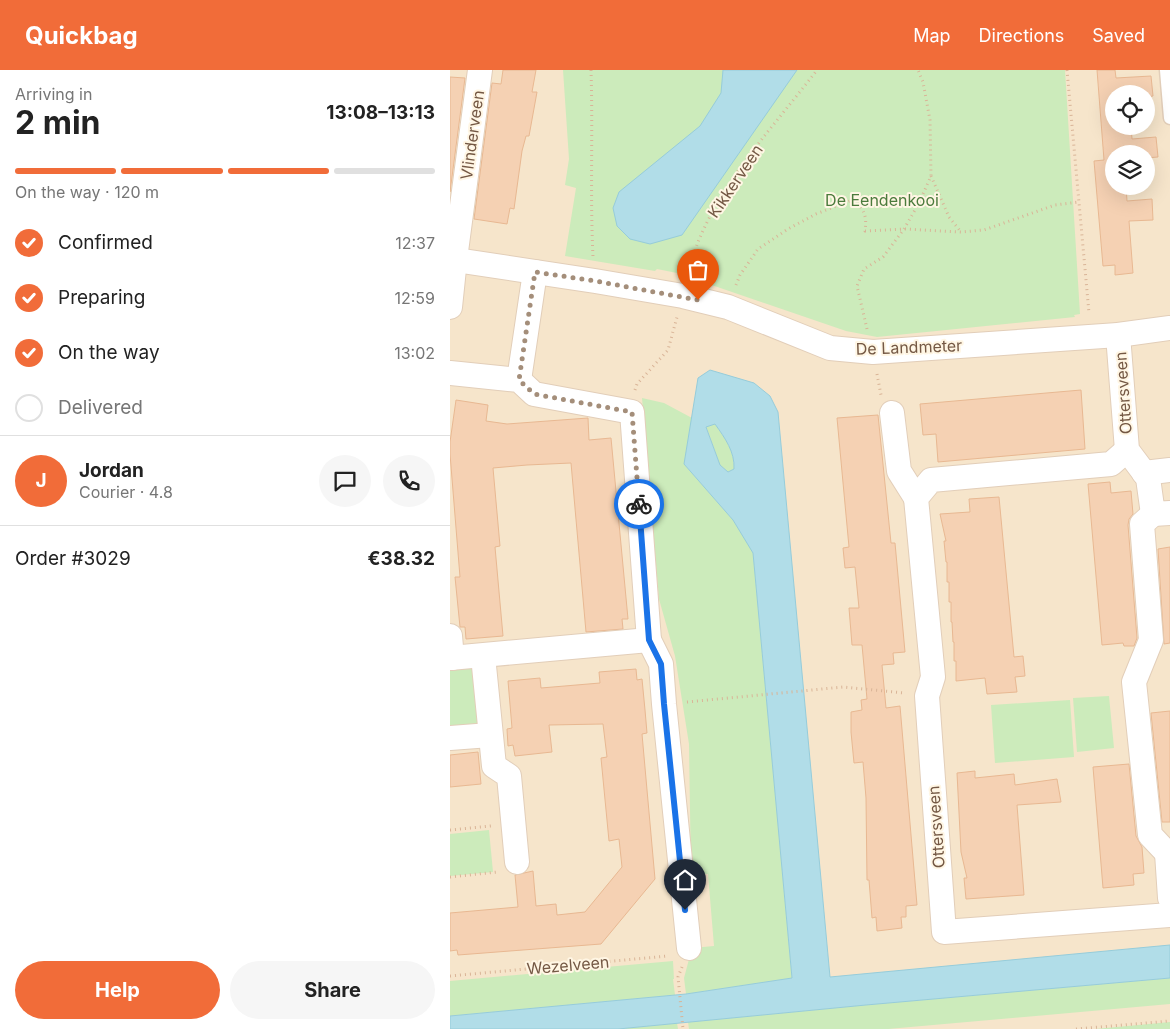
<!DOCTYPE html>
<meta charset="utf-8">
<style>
:root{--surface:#fff;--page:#f6f6f6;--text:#222;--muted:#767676;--line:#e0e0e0;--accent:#f16c39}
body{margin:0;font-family:Inter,sans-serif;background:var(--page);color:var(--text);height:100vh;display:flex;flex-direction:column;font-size:19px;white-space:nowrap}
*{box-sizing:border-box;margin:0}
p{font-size:16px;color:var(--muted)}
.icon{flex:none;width:28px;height:28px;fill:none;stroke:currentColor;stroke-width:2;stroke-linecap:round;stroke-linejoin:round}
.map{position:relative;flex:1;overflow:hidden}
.details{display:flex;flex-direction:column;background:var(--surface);width:450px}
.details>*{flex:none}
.tools{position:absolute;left:655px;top:15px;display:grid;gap:10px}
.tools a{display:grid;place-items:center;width:50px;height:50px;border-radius:50%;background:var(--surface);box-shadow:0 5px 20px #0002;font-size:25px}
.pin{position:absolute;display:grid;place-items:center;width:42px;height:42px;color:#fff;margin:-51px -21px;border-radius:50% 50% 50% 0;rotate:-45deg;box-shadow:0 0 5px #0007}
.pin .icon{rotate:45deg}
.courier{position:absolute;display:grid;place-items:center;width:50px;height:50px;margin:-25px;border:4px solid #1a73e8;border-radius:50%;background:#fff;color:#222;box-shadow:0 1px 6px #0007}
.summary em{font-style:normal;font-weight:700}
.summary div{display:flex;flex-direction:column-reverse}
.summary{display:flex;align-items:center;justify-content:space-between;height:85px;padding:0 15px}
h1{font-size:32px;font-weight:700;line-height:38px}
.bar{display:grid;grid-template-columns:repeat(4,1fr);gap:8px 5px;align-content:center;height:60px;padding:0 15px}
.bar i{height:6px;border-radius:4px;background:var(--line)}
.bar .selected{background:var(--accent)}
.bar p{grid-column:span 4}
.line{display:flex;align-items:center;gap:12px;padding:0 15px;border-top:1px solid var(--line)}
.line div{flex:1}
.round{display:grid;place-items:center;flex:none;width:52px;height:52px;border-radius:26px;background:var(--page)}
ol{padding:0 15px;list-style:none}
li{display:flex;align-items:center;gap:15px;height:55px}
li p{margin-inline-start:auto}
li .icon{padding:5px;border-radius:50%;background:var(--accent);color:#fff;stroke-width:4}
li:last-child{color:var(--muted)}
li i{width:28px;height:28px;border:2px solid var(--line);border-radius:50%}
.button{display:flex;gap:10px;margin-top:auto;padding:10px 15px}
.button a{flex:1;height:58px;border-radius:30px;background:var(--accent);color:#fff;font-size:20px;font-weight:700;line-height:58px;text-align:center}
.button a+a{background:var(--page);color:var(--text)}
header{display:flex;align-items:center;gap:30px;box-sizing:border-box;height:70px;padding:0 25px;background:var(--accent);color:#fff}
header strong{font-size:24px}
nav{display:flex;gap:28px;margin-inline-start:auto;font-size:18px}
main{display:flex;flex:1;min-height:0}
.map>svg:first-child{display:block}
</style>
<header>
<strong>Quickbag</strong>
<nav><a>Map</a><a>Directions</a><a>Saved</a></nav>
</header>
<main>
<section class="details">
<div class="summary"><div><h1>2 min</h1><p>Arriving in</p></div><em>13:08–13:13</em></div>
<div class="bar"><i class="selected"></i><i class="selected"></i><i class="selected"></i><i></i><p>On the way · 120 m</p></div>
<ol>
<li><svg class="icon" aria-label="check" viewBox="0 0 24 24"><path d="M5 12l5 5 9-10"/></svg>Confirmed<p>12:37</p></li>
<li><svg class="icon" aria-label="check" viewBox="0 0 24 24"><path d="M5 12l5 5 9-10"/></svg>Preparing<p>12:59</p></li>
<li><svg class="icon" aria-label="check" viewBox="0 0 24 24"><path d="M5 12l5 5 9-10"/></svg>On the way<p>13:02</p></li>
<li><i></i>Delivered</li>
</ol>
<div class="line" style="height:90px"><b class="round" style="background:var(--accent);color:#fff">J</b><div><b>Jordan</b><p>Courier · 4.8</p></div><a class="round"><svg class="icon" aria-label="chat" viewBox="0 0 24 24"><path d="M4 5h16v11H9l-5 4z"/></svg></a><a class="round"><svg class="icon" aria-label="phone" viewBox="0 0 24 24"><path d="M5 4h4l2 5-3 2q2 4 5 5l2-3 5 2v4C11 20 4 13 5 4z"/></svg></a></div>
<div class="line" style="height:65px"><div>Order #3029</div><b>€38.32</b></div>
<div class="button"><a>Help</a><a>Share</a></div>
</section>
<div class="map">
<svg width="720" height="959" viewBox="0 0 720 959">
<rect width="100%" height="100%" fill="#fef3dd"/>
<!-- residential -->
<path fill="#f6e5cb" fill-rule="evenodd" d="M0,0H720V959H0ZM664,24H696V56H664ZM664,84H696V116H664Z"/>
<!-- green -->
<g fill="#ccebbb">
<path d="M113,0H615L630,244L624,245L625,247L427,267L396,261L247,210V207L207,199L205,201L115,186L126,118L115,115L119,89Z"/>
<path d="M192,328L214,333L242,348L234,394L283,450L303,482L342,908L236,924L234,908L242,878L264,876L258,804L241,805L239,674L225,586L209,529Z"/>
<path d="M265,354C275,368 285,382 284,399L278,402L270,395L256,356Z"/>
<path d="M25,596L31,657L0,660V597Z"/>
<path d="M659,626L664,678L627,682L623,628Z"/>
<path d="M620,630L624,687L545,693L541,635Z"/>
<path d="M39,760L43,802L0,806V764Z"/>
<path d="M223,891L224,909H223L225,925L0,946V911Z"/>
<path d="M720,908V934L438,959H239L238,952L416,935Z"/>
<path d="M720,952V959H645Z"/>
<path d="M227,953L228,959H168Z"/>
</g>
<!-- water -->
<g fill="#b1dde8" stroke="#96ccda" fill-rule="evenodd">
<path d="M273,0H347L232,165L200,174L180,169L167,156L163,138L169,122L250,56L271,23Z"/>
<path d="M260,300L304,313L320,326L328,342L380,907L720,875V908L416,935L168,959H0V946L236,924L342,908L303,483L283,450L234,394L248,308ZM265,354C275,368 285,382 284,399L278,402L270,395L256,357Z"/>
</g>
<!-- building -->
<g fill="#f5d1b3" stroke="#e8b892">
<path d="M53,0H86L82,22H87L79,66H76L72,81L64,139L60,138L57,154L24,149L42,13L51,14Z"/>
<path d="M647,0H665L666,8L701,6L703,26L696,27V24H664V56H681L682,69L706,67L708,87L696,88V84H664V116H676L677,131L702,129L703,150L679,151L683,203L665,205V195L653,196L644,91L654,90Z"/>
<path d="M0,7L15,8L0,122Z"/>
<path d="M631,320L635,379L488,392L486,364L473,365L470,334Z"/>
<path d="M6,330L38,335L36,351L57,354L138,348L139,370L161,368L178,549H172L173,559L136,562L121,393L77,395L43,398L50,476L45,477L53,566L16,569L15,557H10L5,507H10L0,384V372Z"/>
<path d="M428,345L441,473H445L455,582L443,583L444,594L432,595L436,638L450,636L467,835L456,836V847H451L452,858L427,861L426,847L422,848L419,810H417L416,728L413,692L404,693L401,662V642L412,640L411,630L417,629L412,575H402L399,538H409L405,497L395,498L393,478L399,477L387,348Z"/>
<path d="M660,412L661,423L681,421L683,444L679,449L678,455L687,568L684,576H674L673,573L652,575L638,414Z"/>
<path d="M549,427L564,587L573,586L575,606L565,607L567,622L537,624L535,608L506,611V591H504V572H503L502,552H501V532H499V512H497V492H496L494,471H496L490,444L520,442L519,429Z"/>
<path d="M720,477V573L714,574L708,479Z"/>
<path d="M186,599L187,610L192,609L195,640L197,663L192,664L205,809L151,874L8,885L7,880L0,881V843L68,837L65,805L83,801L86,836L106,834L107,845L135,842L172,797L169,769L159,771L151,688L157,687L153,654L99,655L102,682L65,686L63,675L58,676L57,659L62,658L58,611L90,608L91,618L150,613L149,602Z"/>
<path d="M720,641V752H712L701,643Z"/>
<path d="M28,682L31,714L0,717V685Z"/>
<path d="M679,694L686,766L692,777L694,803L683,804L684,815L653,818L643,697Z"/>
<path d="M525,701V708L564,704L565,715L607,709L611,732L567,735L574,825L516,829L514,808H517L511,782L507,703Z"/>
</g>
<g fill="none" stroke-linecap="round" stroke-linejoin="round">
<!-- lane casing -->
<g stroke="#e2ceb9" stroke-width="15">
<path id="lane" d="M716,0L720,48"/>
</g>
<!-- street casing -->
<g stroke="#e2ceb9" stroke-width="26">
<g id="street">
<path d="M0,189L145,211L233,226L278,237L380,278L423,282L668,265L720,258"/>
<path d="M0,237L5,189L30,0"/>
<path d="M668,265L677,380L698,408L703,444L720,443"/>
<path d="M0,303L69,310L84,324L182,342L199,570L211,594L214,634L239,878"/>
<path d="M69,310L85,202"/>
<path d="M442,343L449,401L466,428"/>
<path d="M677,380L661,394L481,410L466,428L483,607L477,626L494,862L720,845"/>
<path d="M694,403L720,400"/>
<path d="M703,444L692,454L701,570L684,612L700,765L717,783"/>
<path d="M0,566L2,588"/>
<path d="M33,586L44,696L59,706L67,792"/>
<path d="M0,588L199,570"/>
<path d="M0,668L40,665"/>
<path d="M720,783H717L720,828"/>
</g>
</g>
<!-- path -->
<g stroke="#d9b497" stroke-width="3" stroke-dasharray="1 4" stroke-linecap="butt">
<path d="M141,0C143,62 140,125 143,187"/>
<path d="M617,0L639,243"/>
<path d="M481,106L499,147L511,162"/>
<path d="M239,205C242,194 244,182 248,172C275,107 325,55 367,0"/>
<path d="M286,215L290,205L308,179L338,159L366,144L402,130C415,138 417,147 415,161L454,159L511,162L534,160L605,135L629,132"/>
<path d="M417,259L407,216L414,199L433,187L454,159L469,133L481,106L480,50L473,12L468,0"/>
<path d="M427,304L431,325"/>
<path d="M185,320L187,314L218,280L227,247"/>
<path d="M237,632L393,617L454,623"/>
<path d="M0,760L41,756"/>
<path d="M0,807L47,802"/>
<path d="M232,897L228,907L233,959"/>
<path d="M0,906L218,886"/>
<path d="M626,959L720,951"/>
</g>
<!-- lane -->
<use href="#lane" stroke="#fff" stroke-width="12"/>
<!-- street -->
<use href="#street" stroke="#fff" stroke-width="24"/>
</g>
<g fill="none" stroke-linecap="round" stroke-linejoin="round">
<!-- done -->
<path stroke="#a48e7a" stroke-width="5" stroke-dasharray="0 9" d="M189,434L182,342L84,324L69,310L85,202L145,211L248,230"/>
<!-- route -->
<path stroke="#1a73e8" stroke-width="6" d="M189,434L199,570L211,594L214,634L235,840"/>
</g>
<g text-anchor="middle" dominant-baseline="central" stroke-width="4" stroke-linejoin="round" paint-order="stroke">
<!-- street labels -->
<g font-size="16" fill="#745844" stroke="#fff6e4">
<text transform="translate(22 65) rotate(-82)">Vlinderveen</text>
<text transform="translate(285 111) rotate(-56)">Kikkerveen</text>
<text transform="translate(459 277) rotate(-2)">De Landmeter</text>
<text transform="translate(673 323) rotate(-94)">Ottersveen</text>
<text transform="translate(486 757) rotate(-94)">Ottersveen</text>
<text transform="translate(118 895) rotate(-5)">Wezelveen</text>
</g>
<!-- park labels -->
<g font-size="16" fill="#4b7b3c" stroke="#fff6e4">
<text x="432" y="130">De Eendenkooi</text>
</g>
</g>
</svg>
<div class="tools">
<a><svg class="icon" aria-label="locate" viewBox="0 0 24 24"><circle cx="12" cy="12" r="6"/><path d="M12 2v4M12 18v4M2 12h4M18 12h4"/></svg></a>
<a><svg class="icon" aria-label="layers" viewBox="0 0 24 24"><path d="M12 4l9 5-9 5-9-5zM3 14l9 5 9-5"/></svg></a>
</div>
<div class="pin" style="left:248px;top:230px;background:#ea580c"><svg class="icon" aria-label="bag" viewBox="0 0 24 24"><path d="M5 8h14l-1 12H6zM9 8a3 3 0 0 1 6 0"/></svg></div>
<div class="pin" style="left:235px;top:840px;background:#1f2937"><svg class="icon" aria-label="home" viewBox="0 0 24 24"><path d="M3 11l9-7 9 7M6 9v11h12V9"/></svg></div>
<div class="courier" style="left:189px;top:434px"><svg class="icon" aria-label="bike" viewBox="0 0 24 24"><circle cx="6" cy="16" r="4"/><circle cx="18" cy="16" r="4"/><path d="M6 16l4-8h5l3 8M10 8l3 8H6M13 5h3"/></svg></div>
</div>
</main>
